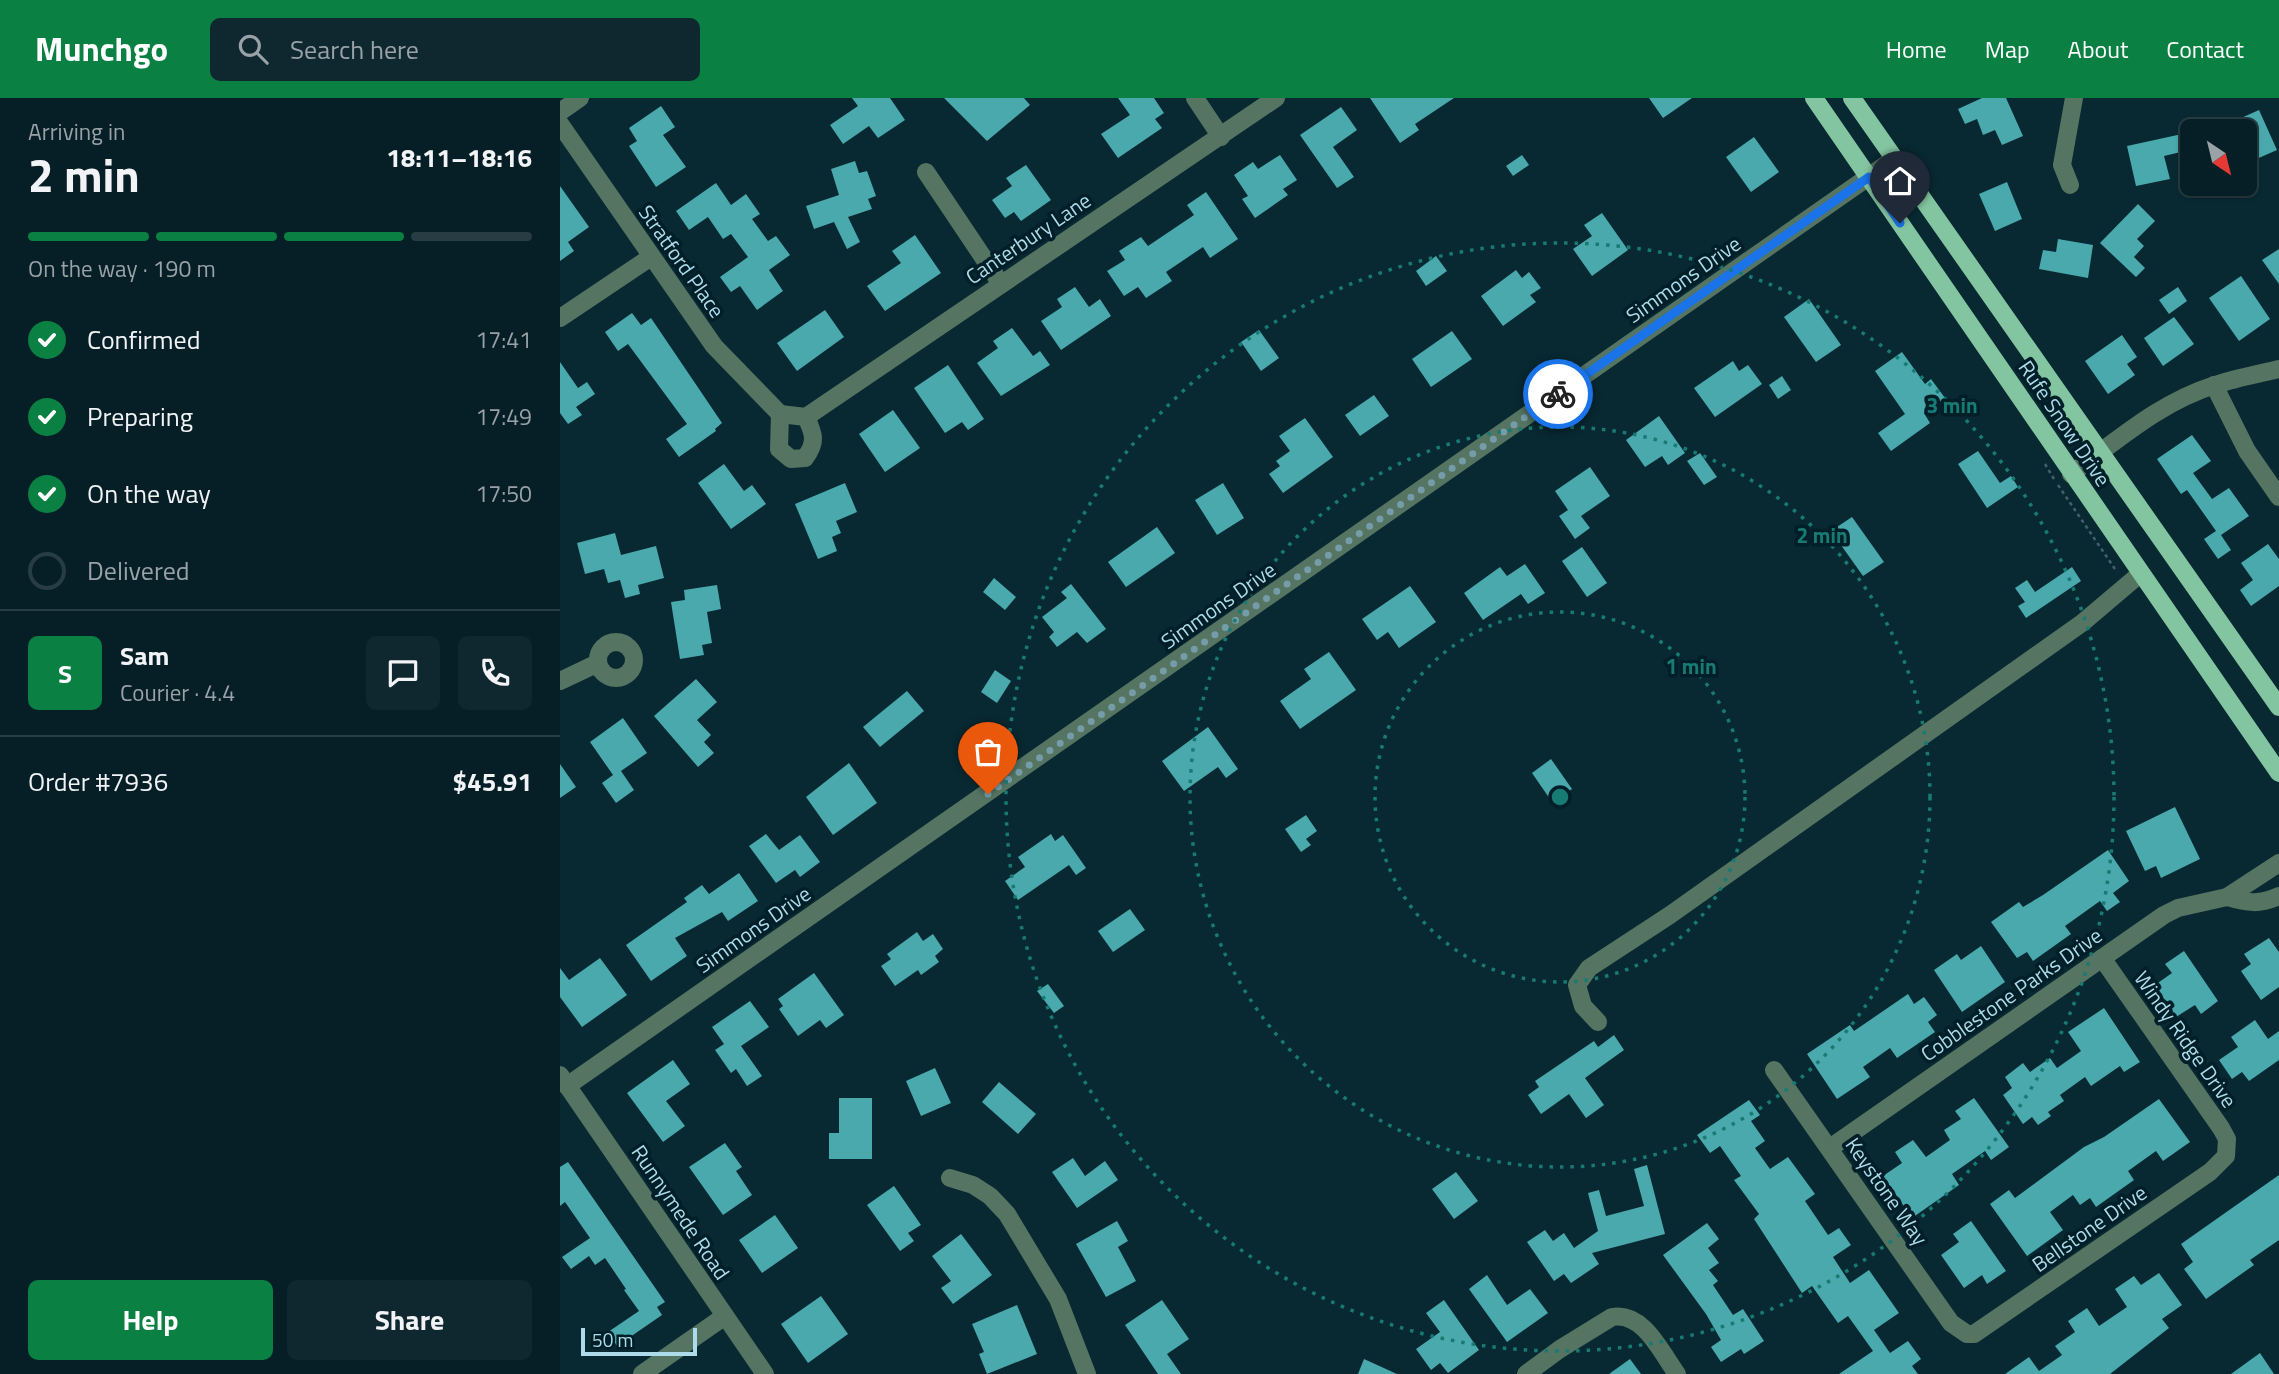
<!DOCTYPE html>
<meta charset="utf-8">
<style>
:root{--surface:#061f26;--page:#0f272e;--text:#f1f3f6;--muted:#98a2a7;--line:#273d43;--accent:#0b8043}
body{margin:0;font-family:"Titillium Web",sans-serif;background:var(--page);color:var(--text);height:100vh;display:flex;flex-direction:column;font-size:26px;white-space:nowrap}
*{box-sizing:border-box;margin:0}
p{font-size:23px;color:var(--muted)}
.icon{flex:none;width:38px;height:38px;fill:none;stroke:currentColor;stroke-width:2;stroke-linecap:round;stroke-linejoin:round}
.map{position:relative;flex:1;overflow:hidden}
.drawer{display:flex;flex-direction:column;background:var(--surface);width:560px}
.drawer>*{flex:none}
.needle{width:46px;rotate:145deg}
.buttons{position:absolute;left:1620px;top:21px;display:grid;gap:14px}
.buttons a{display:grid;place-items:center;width:77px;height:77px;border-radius:10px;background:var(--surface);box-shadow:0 2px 5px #0004,0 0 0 2px var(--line);font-size:35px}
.scale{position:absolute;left:21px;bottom:18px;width:116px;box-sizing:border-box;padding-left:7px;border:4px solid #aedbe9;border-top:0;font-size:19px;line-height:24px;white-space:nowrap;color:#aedbe9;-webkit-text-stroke:5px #001f28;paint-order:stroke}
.pin{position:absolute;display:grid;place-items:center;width:60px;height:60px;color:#fff;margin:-72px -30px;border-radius:50% 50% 50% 0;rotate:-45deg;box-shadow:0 0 7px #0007}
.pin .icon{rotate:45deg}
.courier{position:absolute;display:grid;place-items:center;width:70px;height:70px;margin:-35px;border:5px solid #1a73e8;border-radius:50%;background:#fff;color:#222;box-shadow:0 2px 9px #0007}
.headline em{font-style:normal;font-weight:700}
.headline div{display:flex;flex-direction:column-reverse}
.headline{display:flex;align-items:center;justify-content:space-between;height:119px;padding:0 28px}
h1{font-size:46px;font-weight:700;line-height:52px}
.bar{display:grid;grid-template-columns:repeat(4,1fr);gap:10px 7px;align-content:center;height:84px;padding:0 28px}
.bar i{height:9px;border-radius:5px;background:var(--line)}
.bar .active{background:var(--accent)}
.bar p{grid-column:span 4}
.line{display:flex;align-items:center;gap:18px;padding:0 28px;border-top:2px solid var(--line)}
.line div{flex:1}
.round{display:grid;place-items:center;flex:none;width:74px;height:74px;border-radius:10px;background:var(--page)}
ol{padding:0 28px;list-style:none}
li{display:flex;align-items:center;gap:21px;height:77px}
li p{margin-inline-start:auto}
li .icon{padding:7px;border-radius:50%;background:var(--accent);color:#fff;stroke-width:4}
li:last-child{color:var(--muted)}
li i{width:38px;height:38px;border:4px solid var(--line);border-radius:50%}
.action{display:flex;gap:14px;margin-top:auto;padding:14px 28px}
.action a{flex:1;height:80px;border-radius:10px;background:var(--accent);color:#fff;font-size:28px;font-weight:700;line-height:80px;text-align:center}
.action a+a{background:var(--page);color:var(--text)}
header{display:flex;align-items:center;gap:42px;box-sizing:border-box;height:98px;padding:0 35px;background:var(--accent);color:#fff}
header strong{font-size:33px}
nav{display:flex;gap:38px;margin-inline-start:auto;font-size:24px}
.search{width:490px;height:63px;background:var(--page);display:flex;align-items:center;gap:18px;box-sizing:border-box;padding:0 24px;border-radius:10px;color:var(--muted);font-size:26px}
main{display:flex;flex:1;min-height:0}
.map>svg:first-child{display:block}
</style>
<header>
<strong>Munchgo</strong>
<div class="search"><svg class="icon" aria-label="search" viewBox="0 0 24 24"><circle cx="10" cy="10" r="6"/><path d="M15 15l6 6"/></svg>Search here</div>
<nav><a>Home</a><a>Map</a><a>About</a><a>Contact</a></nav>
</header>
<main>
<section class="drawer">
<div class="headline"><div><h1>2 min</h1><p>Arriving in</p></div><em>18:11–18:16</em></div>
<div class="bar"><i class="active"></i><i class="active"></i><i class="active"></i><i></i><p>On the way · 190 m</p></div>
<ol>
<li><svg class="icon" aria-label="check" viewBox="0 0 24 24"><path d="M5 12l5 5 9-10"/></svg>Confirmed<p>17:41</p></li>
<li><svg class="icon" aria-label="check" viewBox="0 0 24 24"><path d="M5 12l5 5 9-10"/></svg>Preparing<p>17:49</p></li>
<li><svg class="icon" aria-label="check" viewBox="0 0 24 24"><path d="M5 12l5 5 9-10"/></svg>On the way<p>17:50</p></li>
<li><i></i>Delivered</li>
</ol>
<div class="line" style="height:126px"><b class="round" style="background:var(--accent);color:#fff">S</b><div><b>Sam</b><p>Courier · 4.4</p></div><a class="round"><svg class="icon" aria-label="chat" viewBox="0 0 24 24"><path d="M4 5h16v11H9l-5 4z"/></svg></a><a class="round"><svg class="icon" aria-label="phone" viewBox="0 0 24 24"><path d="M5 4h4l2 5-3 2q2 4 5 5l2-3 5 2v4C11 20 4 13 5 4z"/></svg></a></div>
<div class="line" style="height:91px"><div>Order #7936</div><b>$45.91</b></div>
<div class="action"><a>Help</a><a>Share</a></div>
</section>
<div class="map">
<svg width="1719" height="1276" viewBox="0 0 1719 1276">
<rect width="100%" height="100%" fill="#082932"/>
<!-- building -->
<g fill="#49a9ad">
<path d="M292,0H330L345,22L318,40L309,28L283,46L270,27L298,8Z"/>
<path d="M384,0H464L470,7L427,43Z"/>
<path d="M558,0H594L604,15L595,21L602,30L558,60L541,36L570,17Z"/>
<path d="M810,0H894L855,26L859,32L840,45Z"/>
<path d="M1089,0H1132L1103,20Z"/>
<path d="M1422,0H1446L1463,38L1442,47L1435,32L1423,37L1417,21L1405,26L1398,11Z"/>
<path d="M101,8L115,29L103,37L126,69L96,89L69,48L77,43L69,30Z"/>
<path d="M781,9L797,32L773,49L794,79L777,90L740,37Z"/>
<path d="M1699,12L1717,52L1685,66V33H1652Z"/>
<path d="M1622,36L1625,53L1604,58L1610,81L1576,88L1567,48Z"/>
<path d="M1194,39L1219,74L1191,94L1166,59Z"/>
<path d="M720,57L737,82L723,91L728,97L695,120L682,101L688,98L674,77L693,64L698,71Z"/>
<path d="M962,57L969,67L953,78L946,68Z"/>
<path d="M295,63L299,75L307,73L316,98L308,101L312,111L288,119L300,144L287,151L274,124L254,131L246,108L279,97L271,71Z"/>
<path d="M466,67L491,102L461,123L454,114L445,120L432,102L452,88L446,80Z"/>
<path d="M1447,84L1462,121L1435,133L1419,96Z"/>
<path d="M156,85L171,107L186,96L200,116L192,121L208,143L216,138L230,157L209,172L223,193L197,212L180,188L171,194L160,179L188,159L171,136L163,141L148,119L129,132L116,113Z"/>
<path d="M0,88L29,129L8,144L14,153L0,163Z"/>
<path d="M646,94L678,141L650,160L643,149L606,174L612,183L586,200L578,189L564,198L547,173L565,162L559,153L581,139L588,148L634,117L627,107Z"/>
<path d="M1578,106L1595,123L1577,141L1584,148L1574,159L1585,170L1576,179L1540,145Z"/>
<path d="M1042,115L1068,152L1032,178L1013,151L1032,138L1024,127Z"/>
<path d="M355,137L381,175L325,213L307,188L341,165L332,153Z"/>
<path d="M1498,141L1533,147L1528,180L1479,171L1483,152L1496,154Z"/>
<path d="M1719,151V186L1702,162Z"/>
<path d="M876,158L887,173L866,188L856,173Z"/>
<path d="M956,172L962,180L969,174L981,190L970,197L976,204L943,228L921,198Z"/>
<path d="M1681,178L1710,221L1679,243L1649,200Z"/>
<path d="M515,189L529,209L540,201L551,218L501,252L481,223L502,209L497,201Z"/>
<path d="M1618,189L1627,203L1609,216L1599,202Z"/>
<path d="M1249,201L1281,247L1256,264L1224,219Z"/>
<path d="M265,212L284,239L237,273L217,245Z"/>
<path d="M72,215L81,227L91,220L162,325L155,331L156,333L119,359L106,341L127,326L68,246L58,253L45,234Z"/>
<path d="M1614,219L1634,246L1603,268L1584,240Z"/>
<path d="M452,230L473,258L480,253L490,267L441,298L417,265L438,250L433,243Z"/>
<path d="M699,232L719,260L701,273L681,244Z"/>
<path d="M892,233L912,261L871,289L852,261Z"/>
<path d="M1562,237L1577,259L1567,266L1575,277L1548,296L1525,263Z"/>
<path d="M1342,254L1365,286L1371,281L1385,300L1364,315L1370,325L1331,353L1318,335L1345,316L1315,273Z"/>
<path d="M1173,263L1179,273L1188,267L1202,286L1155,319L1134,290Z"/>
<path d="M0,264L18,290L27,284L35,296L16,309L22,317L8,326L0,315Z"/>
<path d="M388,267L424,321L408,332L402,324L385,335L354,290Z"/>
<path d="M1222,278L1231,292L1218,301L1209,287Z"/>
<path d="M814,297L829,318L800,338L785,317Z"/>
<path d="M333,312L360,350L325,374L299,336Z"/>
<path d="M1099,318L1125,355L1108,367L1102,358L1085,369L1066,342Z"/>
<path d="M745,320L773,359L723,395L709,376L720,368L716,363L730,353L719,338Z"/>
<path d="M1632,337L1651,363L1633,375L1652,401L1669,390L1689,418L1661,437L1671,452L1658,461L1644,441L1656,433L1627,392L1621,396L1597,361Z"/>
<path d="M1418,353L1440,385L1451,378L1458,389L1427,410L1398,366Z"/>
<path d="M1140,355L1157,379L1144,387L1127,363Z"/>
<path d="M164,366L184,393L192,387L206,406L171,431L138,385Z"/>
<path d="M1030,369L1050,398L1021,418L1030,430L1015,441L999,418L1008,412L995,393Z"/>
<path d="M285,385L297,414L276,423L281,435L272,439L277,453L258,461L235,406Z"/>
<path d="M663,385L684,420L657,437L635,402Z"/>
<path d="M1292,419L1324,464L1303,478L1271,433Z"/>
<path d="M597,429L615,455L566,489L548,464Z"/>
<path d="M55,435L61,457L96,448L104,480L78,487L80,496L65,500L60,482L48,485L44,471L25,476L17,445Z"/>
<path d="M1708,446L1719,461V488L1691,508L1680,492L1693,482L1681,465Z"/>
<path d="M1022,449L1047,485L1027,499L1002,463Z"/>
<path d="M965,466L985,495L968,506L961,496L923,522L904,495L940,469L947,478Z"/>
<path d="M1512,469L1521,483L1466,520L1458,508L1465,504L1455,490L1467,482L1475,494Z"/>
<path d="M434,480L456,499L445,512L423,494Z"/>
<path d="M511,486L546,531L527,545L517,534L497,549L489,539L494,534L482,519L507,500L501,494Z"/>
<path d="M157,487L161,511L147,514L152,545L142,547L144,557L120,561L111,504L125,502L124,492Z"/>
<path d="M850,488L876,524L839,550L828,534L817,542L802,521Z"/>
<path d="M769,554L796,592L740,631L720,603L751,581L744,571Z"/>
<path d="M435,572L451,583L437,605L421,594Z"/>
<path d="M136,581L157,604L137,622L151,637L144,644L154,655L138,669L94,618Z"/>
<path d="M347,593L364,613L320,649L303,629Z"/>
<path d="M63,620L87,655L61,673L74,692L56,705L42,685L53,677L30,644Z"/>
<path d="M648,629L678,671L666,680L658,669L624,693L602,663Z"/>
<path d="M991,661L1012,691L992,704L972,675Z"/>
<path d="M289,665L317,705L273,737L246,699Z"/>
<path d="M0,666L16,689L0,700Z"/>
<path d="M1615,709L1640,761L1601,780L1596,768L1585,773L1566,733Z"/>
<path d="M746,717L757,733L746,741L751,747L741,754L725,731Z"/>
<path d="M206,736L219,752L240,737L260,764L240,779L235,772L216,785L189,748Z"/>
<path d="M491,736L495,743L503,737L526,770L516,777L509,767L458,802L445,783L465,769L458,759Z"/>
<path d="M1548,752L1569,783L1553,795L1560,804L1547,813L1540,803L1505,828L1511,836L1473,863L1467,854L1457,860L1431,824L1459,804L1463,809L1483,797Z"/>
<path d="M179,775L198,803L168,823L162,814L115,840L127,858L91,883L66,847L127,804L124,800L142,787L149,796Z"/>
<path d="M570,811L585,832L553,854L538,833Z"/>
<path d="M357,834L363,843L373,836L383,851L375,858L379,864L361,877L358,872L335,888L321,868L331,861L327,856Z"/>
<path d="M1709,840L1719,854V889L1701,902L1681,873L1691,866L1684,856Z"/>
<path d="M1421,848L1445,884L1402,914L1374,872L1397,856L1401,862Z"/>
<path d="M1624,853L1658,903L1641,916L1635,907L1616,919L1595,887L1612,875L1605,866Z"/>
<path d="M40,860L67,897L22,929L0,899V870L9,882Z"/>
<path d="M254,875L284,917L266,930L260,922L238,938L219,911L223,908L218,901Z"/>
<path d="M488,886L504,908L494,915L477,893Z"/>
<path d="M1348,896L1354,906L1364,899L1377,917L1368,924L1375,934L1337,960L1330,950L1303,969L1310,979L1277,1001L1247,956L1290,927L1294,933Z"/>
<path d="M190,903L209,929L181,948L202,978L187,988L176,971L171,975L155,952L164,946L152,929Z"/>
<path d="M1544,910L1580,964L1564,974L1560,968L1531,988L1525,979L1500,997L1504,1003L1488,1014L1491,1018L1478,1027L1472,1019L1463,1026L1443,997L1452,990L1445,979L1463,965L1470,974L1490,960L1497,970L1521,953L1508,934Z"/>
<path d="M1695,922L1708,941L1719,933V962L1689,983L1682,974L1672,981L1659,962L1678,949L1671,939Z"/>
<path d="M1054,937L1064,952L1025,980L1044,1007L1026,1020L1009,996L981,1016L968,997L979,989L975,983L1034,943L1038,949Z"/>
<path d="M113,962L130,986L106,1003L125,1028L103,1044L67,995Z"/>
<path d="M375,970L391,1005L361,1018L346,983Z"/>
<path d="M439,984L476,1016L458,1036L422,1004Z"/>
<path d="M279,1000H312V1061H269V1035H279Z"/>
<path d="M1414,1000L1449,1049L1431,1062L1425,1053L1392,1076L1399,1087L1352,1120L1323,1078L1342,1065L1335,1054L1353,1042L1366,1059L1390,1042L1384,1032L1401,1021L1395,1013Z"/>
<path d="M1599,1001L1630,1044L1603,1063L1596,1053L1568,1073L1574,1082L1536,1109L1530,1100L1520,1107L1513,1097L1490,1114L1503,1132L1467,1158L1430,1106L1449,1092L1455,1100L1524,1049L1544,1039Z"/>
<path d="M1189,1002L1200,1017L1191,1023L1205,1043L1195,1050L1210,1071L1228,1059L1255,1096L1245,1103L1268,1137L1279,1130L1291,1147L1273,1159L1290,1185L1309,1172L1339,1215L1314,1232L1330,1255L1348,1243L1361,1261L1352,1268L1358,1276H1279L1313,1253L1288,1218L1278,1225L1252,1188L1242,1195L1194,1121L1199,1116L1174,1082L1181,1078L1160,1048L1150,1055L1137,1037Z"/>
<path d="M165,1045L182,1069L176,1073L192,1097L163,1117L129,1069Z"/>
<path d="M513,1060L525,1078L545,1063L558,1082L517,1110L492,1074Z"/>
<path d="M8,1064L105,1204L97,1209L102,1217L57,1248L48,1234L79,1213L64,1192L66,1191L45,1160L35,1167L29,1158L11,1171L2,1159L30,1140L5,1104L0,1108V1069Z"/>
<path d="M1087,1067L1105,1136L1032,1155L1039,1166L1011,1185L1004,1176L994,1183L967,1144L985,1132L993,1143L1004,1135L1014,1150L1038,1133L1028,1095L1039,1092L1046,1118L1084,1108L1074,1071Z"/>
<path d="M896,1074L918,1103L894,1121L872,1091Z"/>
<path d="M1719,1077V1142L1690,1162L1694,1167L1646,1201L1624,1171L1633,1164L1621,1146Z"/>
<path d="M334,1088L361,1127L348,1135L354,1143L340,1153L307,1107Z"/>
<path d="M215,1117L238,1150L202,1175L179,1142Z"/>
<path d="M557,1123L568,1143L558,1149L576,1183L546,1199L516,1146Z"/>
<path d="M1411,1123L1446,1173L1427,1186L1422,1177L1404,1190L1381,1157L1399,1144L1393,1136Z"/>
<path d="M1147,1125L1159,1141L1148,1150L1159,1165L1149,1172L1158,1183L1153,1187L1173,1217L1183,1211L1204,1243L1184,1256L1181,1251L1161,1264L1151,1249L1161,1242L1146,1216L1103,1157Z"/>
<path d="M401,1136L432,1177L393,1206L381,1190L391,1183L372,1158Z"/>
<path d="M1599,1175L1622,1207L1602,1221L1609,1230L1550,1276H1445L1469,1259L1479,1273L1502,1257L1495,1248L1515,1234L1508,1223L1527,1210L1539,1228L1567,1209L1555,1191L1574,1178L1581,1187Z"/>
<path d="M927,1177L947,1207L970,1191L988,1215L947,1244L909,1191Z"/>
<path d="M261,1198L288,1236L248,1265L221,1226Z"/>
<path d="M602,1202L629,1241L607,1256L621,1276H598L565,1227Z"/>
<path d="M884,1202L919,1252L888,1275L880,1265L871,1272L856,1251L880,1234L866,1215Z"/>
<path d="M457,1207L477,1256L427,1276L419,1256L424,1254L412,1226Z"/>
<path d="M1700,1255L1714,1276H1671Z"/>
<path d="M804,1261L837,1276H798Z"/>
<path d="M1070,1261L1081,1276H1049Z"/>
</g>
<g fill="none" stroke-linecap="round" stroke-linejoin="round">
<!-- path -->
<g stroke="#3e636e" stroke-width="2.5" stroke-dasharray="3.5 3.5" stroke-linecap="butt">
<path d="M1485,366L1494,381"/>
<path d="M1498,387L1557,474"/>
</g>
<!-- minor -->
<g stroke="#557462" stroke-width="18">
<path d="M635,0L661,39"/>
<path d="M0,14L20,0"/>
<path d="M0,26L154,248L220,316"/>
<path d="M366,74L441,186"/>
<path d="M1510,87L1502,67L1514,0"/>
<path d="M0,220L91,159"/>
<path d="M1654,287L1687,353L1719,399"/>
<path d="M220,316L246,319L716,0"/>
<path d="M220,316L219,351L231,361L245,360C257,344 254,336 246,319"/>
<path d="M1511,376C1557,343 1600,304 1655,287C1676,280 1698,276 1719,271"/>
<circle cx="56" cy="562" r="18"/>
<path d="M0,583L38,565"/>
<path d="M1667,799C1687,805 1700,807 1719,798"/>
<path d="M1038,924L1023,908L1017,887L1029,870L1110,817L1522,525L1580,476"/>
<path d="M1214,972L1391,1225L1407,1236H1414L1650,1074L1666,1058L1667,1041L1661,1030L1542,860"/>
<path d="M0,977L205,1276"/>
<path d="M7,988L1334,61"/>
<path d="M1270,1050L1604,817L1618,810L1667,799L1719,765"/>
<path d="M390,1080L413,1087L430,1098L447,1116L498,1201L527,1276"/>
<path d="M82,1276L165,1218"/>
<path d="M966,1276L1000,1251L1052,1219C1083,1213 1101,1254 1117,1276"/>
</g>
<!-- major -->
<g stroke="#83c5a0" stroke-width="18">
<path d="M1254,0L1719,675"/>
<path d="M1292,0L1719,609"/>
</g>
</g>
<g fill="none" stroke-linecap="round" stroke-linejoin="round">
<!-- done -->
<path stroke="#749da9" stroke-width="7" stroke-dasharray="0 12.6" d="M428,696L998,296"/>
<!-- route -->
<path stroke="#1a73e8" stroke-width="9" d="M998,296L1309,79L1340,125"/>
</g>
<!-- distance rings -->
<g fill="none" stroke="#177b74" stroke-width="3.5" stroke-dasharray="3.5 7">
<circle cx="1000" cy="699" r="185"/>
<circle cx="1000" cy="699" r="370"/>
<circle cx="1000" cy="699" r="554"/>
</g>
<g text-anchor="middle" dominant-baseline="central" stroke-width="7" stroke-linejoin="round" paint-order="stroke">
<!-- street labels -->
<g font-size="21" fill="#aedbe9" stroke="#001f28">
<text transform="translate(468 140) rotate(-34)">Canterbury Lane</text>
<text transform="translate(122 163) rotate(55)">Stratford Place</text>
<text transform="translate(1123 181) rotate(-35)">Simmons Drive</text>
<text transform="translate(1505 325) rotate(56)">Rufe Snow Drive</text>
<text transform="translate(658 507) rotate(-35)">Simmons Drive</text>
<text transform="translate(193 831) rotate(-35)">Simmons Drive</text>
<text transform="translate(1451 896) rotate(-35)">Cobblestone Parks Drive</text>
<text transform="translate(1626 941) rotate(55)">Windy Ridge Drive</text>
<text transform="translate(1327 1093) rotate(55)">Keystone Way</text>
<text transform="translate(121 1114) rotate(56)">Runnymede Road</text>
<text transform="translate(1529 1130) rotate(-35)">Bellstone Drive</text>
</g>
</g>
<circle cx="1000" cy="699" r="10" fill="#177b74" stroke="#001f28" stroke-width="3.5"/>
<g font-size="21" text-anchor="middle" font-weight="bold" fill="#177b74" stroke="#001f28" stroke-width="7" stroke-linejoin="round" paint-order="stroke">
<text x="1392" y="315">3 min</text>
<text x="1262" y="445">2 min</text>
<text x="1131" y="576">1 min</text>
</g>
</svg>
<div class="buttons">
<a><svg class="needle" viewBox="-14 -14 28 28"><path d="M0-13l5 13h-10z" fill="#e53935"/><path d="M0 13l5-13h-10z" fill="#98a2a7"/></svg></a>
</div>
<div class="scale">50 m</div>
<div class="pin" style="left:428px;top:696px;background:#ea580c"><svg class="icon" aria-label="bag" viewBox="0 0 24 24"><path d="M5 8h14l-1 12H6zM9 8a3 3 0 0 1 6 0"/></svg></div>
<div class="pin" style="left:1340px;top:125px;background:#1f2937"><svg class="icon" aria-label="home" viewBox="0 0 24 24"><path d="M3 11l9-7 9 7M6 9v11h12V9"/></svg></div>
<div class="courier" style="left:998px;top:296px"><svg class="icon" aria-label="bike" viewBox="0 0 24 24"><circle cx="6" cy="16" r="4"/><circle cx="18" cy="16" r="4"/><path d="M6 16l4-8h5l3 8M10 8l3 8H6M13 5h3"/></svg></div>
</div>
</main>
